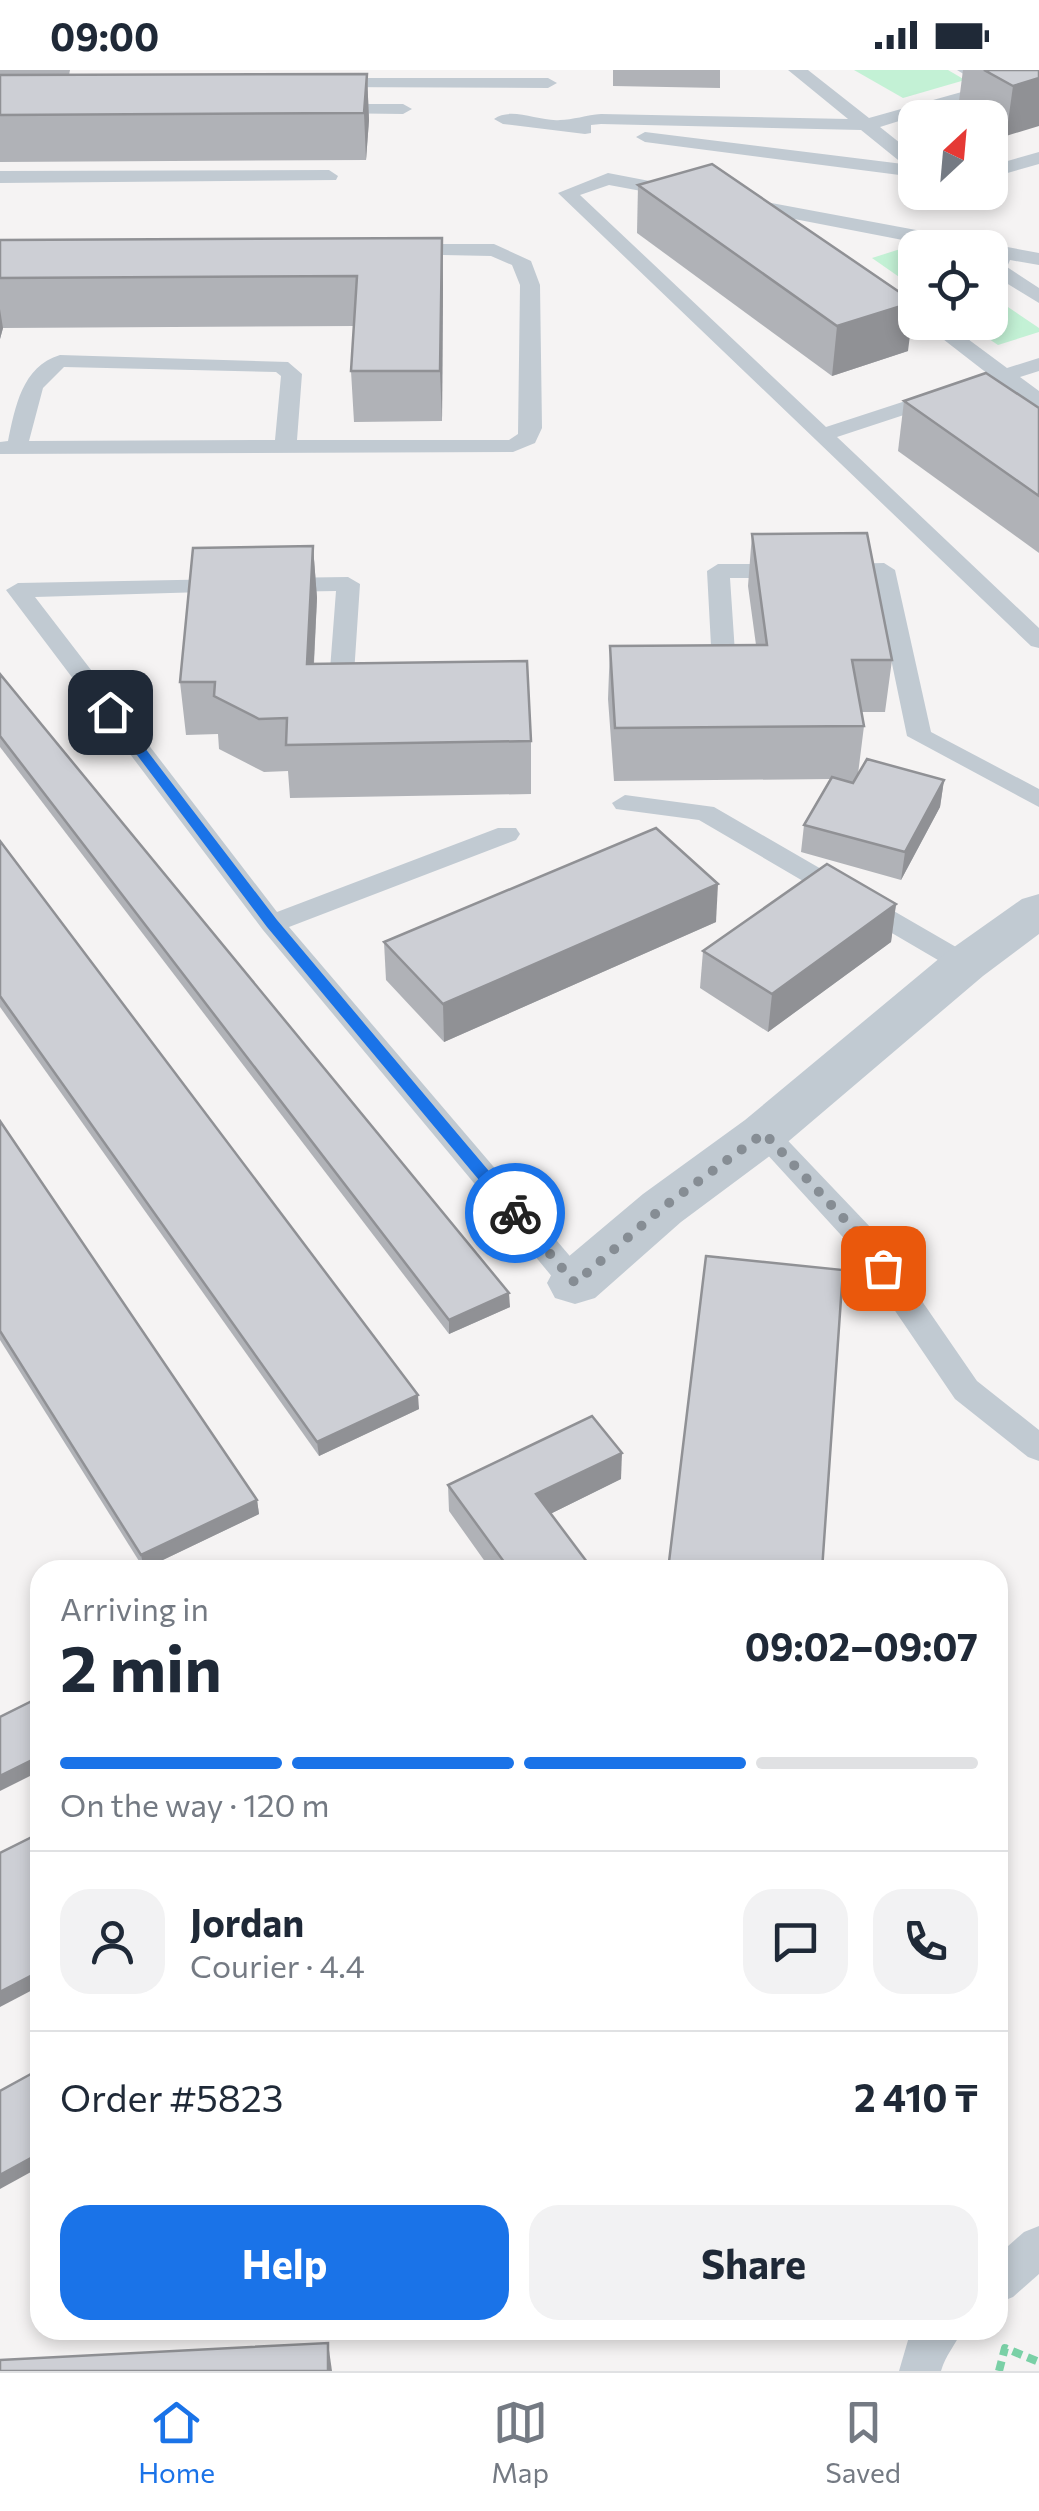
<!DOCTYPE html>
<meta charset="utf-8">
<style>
:root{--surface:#fff;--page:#f2f2f3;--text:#1f2937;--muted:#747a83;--line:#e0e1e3;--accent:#1a73e8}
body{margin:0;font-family:Commissioner,sans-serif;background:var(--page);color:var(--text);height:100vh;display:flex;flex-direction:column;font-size:38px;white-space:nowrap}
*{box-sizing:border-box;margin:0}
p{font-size:32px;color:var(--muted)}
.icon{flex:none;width:55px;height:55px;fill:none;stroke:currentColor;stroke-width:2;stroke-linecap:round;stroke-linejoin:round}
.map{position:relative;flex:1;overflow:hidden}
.drawer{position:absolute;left:30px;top:1490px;width:978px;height:780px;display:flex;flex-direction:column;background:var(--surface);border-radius:30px;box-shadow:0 5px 15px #0003}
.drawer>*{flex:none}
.needle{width:65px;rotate:26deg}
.fabs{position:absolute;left:898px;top:30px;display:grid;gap:20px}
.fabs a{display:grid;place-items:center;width:110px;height:110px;border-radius:20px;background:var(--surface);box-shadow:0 5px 15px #0003;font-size:50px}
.pin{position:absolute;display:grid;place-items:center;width:85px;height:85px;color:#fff;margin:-42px;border-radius:20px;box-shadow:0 5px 15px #0006}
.courier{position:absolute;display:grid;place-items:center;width:100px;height:100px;margin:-50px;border:8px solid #1a73e8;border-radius:50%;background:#fff;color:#222;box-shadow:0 2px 12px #0007}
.headline em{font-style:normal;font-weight:700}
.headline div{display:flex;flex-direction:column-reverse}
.headline{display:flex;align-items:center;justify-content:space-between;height:170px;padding:0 30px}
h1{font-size:65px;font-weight:700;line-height:75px}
.bar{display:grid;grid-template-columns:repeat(4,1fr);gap:15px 10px;align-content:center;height:120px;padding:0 30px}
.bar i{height:12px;border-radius:8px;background:var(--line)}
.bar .active{background:var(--accent)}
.bar p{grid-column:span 4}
.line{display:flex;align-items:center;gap:25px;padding:0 30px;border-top:2px solid var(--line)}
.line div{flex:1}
.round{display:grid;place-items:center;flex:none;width:105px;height:105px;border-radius:30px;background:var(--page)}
.primary-button{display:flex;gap:20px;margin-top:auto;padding:20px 30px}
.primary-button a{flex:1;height:115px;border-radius:30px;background:var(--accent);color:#fff;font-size:40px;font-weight:700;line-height:115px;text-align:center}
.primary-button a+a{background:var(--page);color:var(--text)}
.status{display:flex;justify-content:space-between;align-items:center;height:70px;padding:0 50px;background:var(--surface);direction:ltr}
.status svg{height:28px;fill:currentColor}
.dock{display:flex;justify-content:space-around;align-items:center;height:140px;border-top:2px solid var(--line);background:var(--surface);font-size:28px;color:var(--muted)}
.dock a{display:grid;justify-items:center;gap:5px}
.dock .active{color:var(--accent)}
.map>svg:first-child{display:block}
</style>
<div class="status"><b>09:00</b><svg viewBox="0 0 49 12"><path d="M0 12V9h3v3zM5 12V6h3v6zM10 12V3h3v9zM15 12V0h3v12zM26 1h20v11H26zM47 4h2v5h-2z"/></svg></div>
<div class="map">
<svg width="1039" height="2301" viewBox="0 0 1039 2301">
<rect width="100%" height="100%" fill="#f5f3f3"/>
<!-- green -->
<g fill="#c3f1d5">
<path d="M854,0H948L965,10L903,28Z"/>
<path d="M916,174L920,177L915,178V218L872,188Z"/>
<path d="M990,225L1039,258V262L998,275L965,253L990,252Z"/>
</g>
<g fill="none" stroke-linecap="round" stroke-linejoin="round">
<!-- path -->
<path stroke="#7ad0a6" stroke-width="8" stroke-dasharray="10 6" stroke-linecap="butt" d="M999,2301L1005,2278L1039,2292"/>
<!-- service -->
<g fill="#c1cad2" fill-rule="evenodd">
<path d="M788,0H808L869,48L983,16L957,0H979L1007,17L880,57L915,85V107L645,72L636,67L645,62L903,94L861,60L601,54L591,55V63L585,64L503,54L494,49C511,36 539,52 560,50C572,50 587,45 601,44L848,49Z"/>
<path d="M329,8H548L557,13L548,18L323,17L320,13Z"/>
<path d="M331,34H403L412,39L403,44L325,43L322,39Z"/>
<path d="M1039,82V94L990,108V96Z"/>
<path d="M329,100L338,106L336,110L0,113V101Z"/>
<path d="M608,103L686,118V126L679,128L609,115L580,125L826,357L988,304L921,252H945L1007,298L1039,288V301L1020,307L1039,321V337L1001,313L837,367L1039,558V578L1031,576L558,123Z"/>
<path d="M744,128L1039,183V195L1010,190L1007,197L1039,218V233L990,203V178H944L737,138V130Z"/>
<path d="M403,174H494L531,191L540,215L542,358L535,373L513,382L0,384V372L8,371C15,338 22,296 60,285L288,292L302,304L297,370H509L518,364L520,215L512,195L491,186L396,184V176ZM64,297L276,302L281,306L275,370L29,371L43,318Z"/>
<path d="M884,493L895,500L931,662L1039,719V737L907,666L874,507L837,508L826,501L837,494Z"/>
<path d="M718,494H786L797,501L786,508H730L737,613L725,620L713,613L707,501Z"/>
<path d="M348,507L360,514L353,619L362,626L359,631L340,633L328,626L336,521L276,522L264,515L276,508Z"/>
<path d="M230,509L242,516L238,521L35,527L277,842L498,758H516L520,764L516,770L289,857L586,1205L590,1213L586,1221L575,1224L564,1221L263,860L6,520L18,513Z"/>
<path d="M625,725L714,737L975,888L979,894L975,900H955L699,750L616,739L612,733Z"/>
<path d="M764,1053L774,1056L873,1160L977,1311L1039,1360V1391L1028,1387L955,1329L851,1176L754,1070L749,1063L754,1056Z"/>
<path d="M1039,2156V2204L1013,2227L998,2233V2185L1024,2162Z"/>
<path d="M911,2260H962C955,2276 946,2284 941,2301H899Z"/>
</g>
<!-- minor -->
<path fill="#c1cad2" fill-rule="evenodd" d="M1039,824V864L983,906L783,1076L681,1152L595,1228L575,1234L555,1228L547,1213L555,1198L643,1124L745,1050L947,882L1022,829Z"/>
</g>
<!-- wall -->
<g fill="#b0b2b7">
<path d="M0,0H70L69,5L367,4L369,50L366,90L0,92Z"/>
<path d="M613,0H720V18L613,16Z"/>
<path d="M963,0H1039L1006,66L990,57V48H973L958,39Z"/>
<path d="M638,115L908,281L832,306L637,163Z"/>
<path d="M442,168L443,216L442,351L354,352L351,301L354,256L3,258L0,269V170Z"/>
<path d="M904,331L1039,338V483L898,381Z"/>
<path d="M752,464L892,590L885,642H861L864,656L858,704L944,710L940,737L901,810L801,782L804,755L831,709L614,711L608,629L610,576L756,575L748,516Z"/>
<path d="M313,476L317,528L314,594L531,671V724L290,728L288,701L264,702L219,679L218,664L186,665L180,612Z"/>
<path d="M0,604L510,1237L449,1264L0,677Z"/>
<path d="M0,771L419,1339L319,1386L0,937Z"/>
<path d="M896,834L891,872L768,962L700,918L703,881Z"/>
<path d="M716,852L444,972L386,910L384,872Z"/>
<path d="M0,1051L257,1430L259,1444L144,1499L0,1270Z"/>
<path d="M621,1409L550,1444L593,1500H491L449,1441L448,1415Z"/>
</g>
<!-- shaded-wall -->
<g fill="#909195">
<path d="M367,4L369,50L366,90L364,43Z"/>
<path d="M1039,8V56L1006,66L1013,16Z"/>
<path d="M442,168L443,216L442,351L440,301Z"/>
<path d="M914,232L908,281L832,306L837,256Z"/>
<path d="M0,239L3,258L0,269Z"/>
<path d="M313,476L317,528L311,647L307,594Z"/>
<path d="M944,710L940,737L901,810L905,782Z"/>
<path d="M718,814L716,852L444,972L443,934Z"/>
<path d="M896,834L891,872L768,962L772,924Z"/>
<path d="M509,1223L510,1237L449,1264V1250Z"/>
<path d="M418,1325L419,1339L319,1386L317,1372Z"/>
<path d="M622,1383L621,1409L536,1451V1424Z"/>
<path d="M257,1430L259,1444L144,1499L141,1485Z"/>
<path d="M40,1686V1701L0,1721V1706Z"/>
<path d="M40,1901V1916L0,1937V1922Z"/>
<path d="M40,2083V2097L0,2119V2105Z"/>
<path d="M328,2273L332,2301H328Z"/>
</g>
<!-- building -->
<g fill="#cdcfd5" stroke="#909195" stroke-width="2.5">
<path d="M984,0H1039V8L1013,16Z"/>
<path d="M367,4L364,43L0,45V5Z"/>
<path d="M712,94L914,232L837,256L638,115Z"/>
<path d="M442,168L440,301H351L357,206L0,208V170Z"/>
<path d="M986,303L1039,338V426L904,331Z"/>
<path d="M867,463L892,590H852L864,656L615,658L610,576L767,575L752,464Z"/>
<path d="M313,476L307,594L527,591L531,671L286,675L287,648L259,649L214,626L215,612H180L193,478Z"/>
<path d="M0,604L509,1223L449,1250L0,666Z"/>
<path d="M867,689L944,710L905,782L804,755L832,707L853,713Z"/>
<path d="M656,758L718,814L443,934L384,872Z"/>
<path d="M0,771L418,1325L317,1372L0,926Z"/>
<path d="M827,794L896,834L772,924L703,881Z"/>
<path d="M0,1051L257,1430L141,1485L0,1261Z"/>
<path d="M706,1186L843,1200L822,1500H668Z"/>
<path d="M592,1346L622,1383L536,1424L593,1500H510L448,1415Z"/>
<path d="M40,1627V1686L0,1706V1647Z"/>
<path d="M40,1763V1901L0,1922V1783Z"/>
<path d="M40,1999V2083L0,2105V2021Z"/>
<path d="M328,2273V2301H0V2290Z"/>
</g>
<!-- route -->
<path fill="#1a73e8" d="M106,639H115L277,850L521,1139V1147H510L267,857L106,644Z"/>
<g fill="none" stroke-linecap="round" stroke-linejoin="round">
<!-- done -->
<path stroke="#868d94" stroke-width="10" stroke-dasharray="0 18" d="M515,1143L575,1213L662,1138L764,1063L862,1168L883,1198"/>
</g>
</svg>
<div class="fabs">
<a><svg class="needle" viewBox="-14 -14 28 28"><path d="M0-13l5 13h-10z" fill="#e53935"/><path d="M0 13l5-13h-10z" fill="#747a83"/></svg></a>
<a><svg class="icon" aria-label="locate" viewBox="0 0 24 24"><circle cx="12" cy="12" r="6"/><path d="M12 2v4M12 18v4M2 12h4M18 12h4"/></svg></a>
</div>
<div class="pin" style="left:883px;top:1198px;background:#ea580c"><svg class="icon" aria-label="bag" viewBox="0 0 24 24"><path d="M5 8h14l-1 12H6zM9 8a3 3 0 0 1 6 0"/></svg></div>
<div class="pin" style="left:110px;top:642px;background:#1f2937"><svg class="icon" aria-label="home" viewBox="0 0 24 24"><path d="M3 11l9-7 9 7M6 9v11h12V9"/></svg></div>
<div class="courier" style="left:515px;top:1143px"><svg class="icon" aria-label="bike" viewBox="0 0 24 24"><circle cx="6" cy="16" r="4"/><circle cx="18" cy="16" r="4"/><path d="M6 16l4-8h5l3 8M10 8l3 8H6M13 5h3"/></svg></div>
<section class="drawer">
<div class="headline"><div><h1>2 min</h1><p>Arriving in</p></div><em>09:02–09:07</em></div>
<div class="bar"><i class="active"></i><i class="active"></i><i class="active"></i><i></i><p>On the way · 120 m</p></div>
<div class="line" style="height:180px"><a class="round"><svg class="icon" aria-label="person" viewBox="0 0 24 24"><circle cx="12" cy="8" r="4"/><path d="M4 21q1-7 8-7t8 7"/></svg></a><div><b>Jordan</b><p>Courier · 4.4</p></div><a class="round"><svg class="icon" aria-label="chat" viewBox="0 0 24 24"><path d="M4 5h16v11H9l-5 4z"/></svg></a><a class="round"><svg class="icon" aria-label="phone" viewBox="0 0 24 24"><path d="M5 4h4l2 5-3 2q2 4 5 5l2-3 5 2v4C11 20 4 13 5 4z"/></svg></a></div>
<div class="line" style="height:130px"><div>Order #5823</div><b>2 410 ₸</b></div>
<div class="primary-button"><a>Help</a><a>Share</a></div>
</section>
</div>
<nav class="dock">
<a class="active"><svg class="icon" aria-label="home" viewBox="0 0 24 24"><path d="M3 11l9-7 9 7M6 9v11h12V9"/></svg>Home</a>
<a><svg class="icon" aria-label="map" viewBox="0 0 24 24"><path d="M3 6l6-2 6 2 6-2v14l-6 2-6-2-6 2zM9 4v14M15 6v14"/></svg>Map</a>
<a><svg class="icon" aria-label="saved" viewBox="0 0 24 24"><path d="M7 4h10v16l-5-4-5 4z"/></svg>Saved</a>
</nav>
